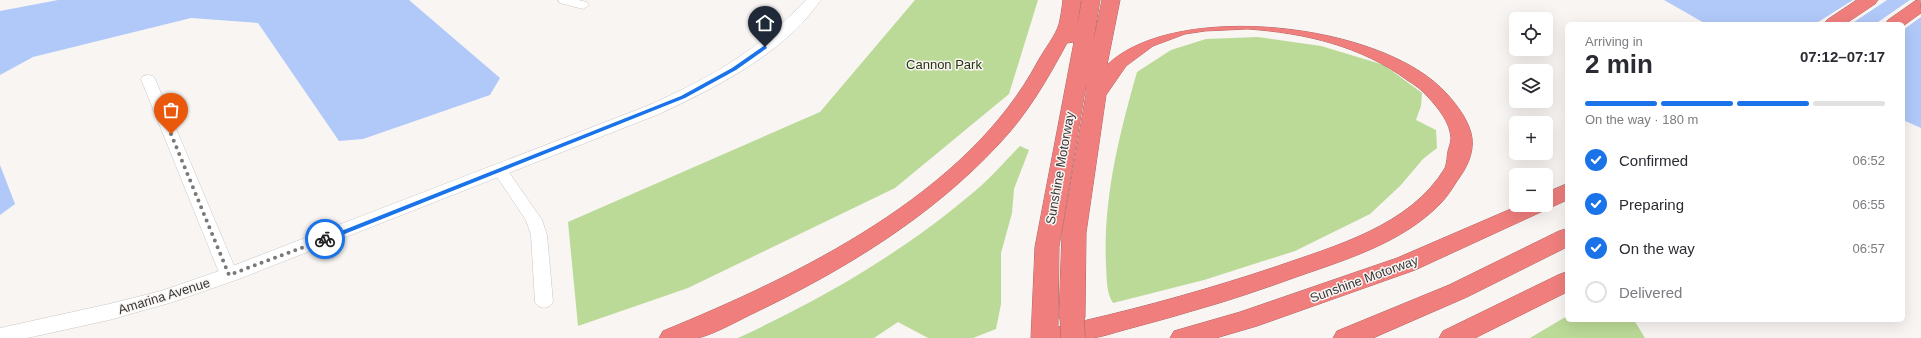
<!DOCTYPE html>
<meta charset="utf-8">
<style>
:root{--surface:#fff;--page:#f7f7f7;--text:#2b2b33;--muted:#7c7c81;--line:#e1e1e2;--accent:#1a73e8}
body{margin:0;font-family:Helvetica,sans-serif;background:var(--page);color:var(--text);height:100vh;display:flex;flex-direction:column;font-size:15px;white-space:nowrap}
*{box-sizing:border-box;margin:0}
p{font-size:13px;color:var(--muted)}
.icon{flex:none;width:22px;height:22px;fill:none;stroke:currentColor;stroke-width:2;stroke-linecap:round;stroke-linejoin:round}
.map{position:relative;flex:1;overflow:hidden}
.sheet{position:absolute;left:1565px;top:22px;width:340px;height:300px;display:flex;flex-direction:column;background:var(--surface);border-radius:6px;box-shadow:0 4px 16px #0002}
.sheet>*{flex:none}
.buttons{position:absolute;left:1509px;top:12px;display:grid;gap:8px}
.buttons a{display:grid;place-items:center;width:44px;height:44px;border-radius:6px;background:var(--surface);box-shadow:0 4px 16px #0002;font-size:20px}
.pin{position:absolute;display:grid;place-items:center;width:34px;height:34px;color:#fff;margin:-41px -17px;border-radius:50% 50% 50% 0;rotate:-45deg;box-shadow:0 0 4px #0007}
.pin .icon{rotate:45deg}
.courier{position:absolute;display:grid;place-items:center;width:40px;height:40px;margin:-20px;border:3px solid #1a73e8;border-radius:50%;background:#fff;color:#222;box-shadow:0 1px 5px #0007}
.head em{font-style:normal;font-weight:700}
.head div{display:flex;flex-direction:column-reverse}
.head{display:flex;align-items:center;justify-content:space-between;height:68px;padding:0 20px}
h1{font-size:26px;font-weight:700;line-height:30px}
.bar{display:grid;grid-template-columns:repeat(4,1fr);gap:6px 4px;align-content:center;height:48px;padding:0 20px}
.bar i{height:5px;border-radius:3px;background:var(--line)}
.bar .current{background:var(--accent)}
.bar p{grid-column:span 4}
ol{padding:0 20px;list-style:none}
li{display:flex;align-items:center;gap:12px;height:44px}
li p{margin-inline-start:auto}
li .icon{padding:4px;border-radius:50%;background:var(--accent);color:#fff;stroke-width:4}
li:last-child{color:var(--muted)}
li i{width:22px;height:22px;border:2px solid var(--line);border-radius:50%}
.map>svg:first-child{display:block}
</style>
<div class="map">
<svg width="1921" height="338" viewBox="0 0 1921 338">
<rect width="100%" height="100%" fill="#f8f5f3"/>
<!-- green -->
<g fill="#bbda97">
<path d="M915,0H1038L1009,94L895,188L688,288L578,326L568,222L820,112Z"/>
<path d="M1258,37L1321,46L1384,65L1422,93L1421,106L1416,120L1436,130L1437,148L1423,159L1400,186L1370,214L1295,251L1204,280L1113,303C1106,292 1107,279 1106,265C1103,199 1119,135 1137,72L1171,50L1206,39Z"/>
<path d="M1020,146L1029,150L1014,189L1012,213L1001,253V304L996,329L973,338H928L898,322L874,338H738C824,298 902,253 975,191C991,178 1005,161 1020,146Z"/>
<path d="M1567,316V320H1634L1645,338H1530Z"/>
</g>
<!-- water -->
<g fill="#b1c9f9">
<path d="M58,0H409L500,78L490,95L363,139L339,141L258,23L191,18L33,57L0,75V11Z"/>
<path d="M1664,0H1921V128L1903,120V24H1706Z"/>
<path d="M0,165L15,204L0,215Z"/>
</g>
<!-- pier -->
<g fill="#f8f5f3">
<path d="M1853,0H1887L1851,24H1815Z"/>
<path d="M1910,0H1921V17L1903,30V24H1875Z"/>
</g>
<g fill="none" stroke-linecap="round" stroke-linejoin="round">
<!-- minor casing -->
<g stroke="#cac7c5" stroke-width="1">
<g id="minor">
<path d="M558,0H578L587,2L589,5L583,9L560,3Z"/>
<path d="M148,75L153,76L155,79L238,275L235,279L229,281L223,279L220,275L141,79L143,76Z"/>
<path d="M501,166L506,168L542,220L547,235L553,302L550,306L544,308L538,306L535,302L531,235L526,220L493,171L496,168Z"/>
</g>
</g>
<!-- tertiary casing -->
<g stroke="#cac7c5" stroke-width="1">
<path id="tertiary" d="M806,0H821C783,54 717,87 659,114L236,280L173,302L109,320L27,338H0V328L109,304L161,291L222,270L647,106C710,78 758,51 806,0Z"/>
</g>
<!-- motorway casing -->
<g stroke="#af6563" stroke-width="1">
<g id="motorway">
<path d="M1063,0H1081L1077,27L1082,0H1100L1093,43L1102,0H1120L1107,65C1174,0 1383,22 1447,94C1457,105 1470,122 1472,138C1474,154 1466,169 1457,181C1452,189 1447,197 1440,204C1403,242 1348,259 1299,276C1263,289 1228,301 1192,311C1169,318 1146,324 1124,330C1113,333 1102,337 1092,338C1072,338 1051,338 1031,338L1035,247L1074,42L1067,43C1047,80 1027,115 998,145C931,217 844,270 756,312C739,320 715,334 698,338C686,338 671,338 659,338L663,331C797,276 967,195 1038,61C1044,50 1056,35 1059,24C1061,16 1062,8 1063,0ZM1248,29C1305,33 1361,46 1407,80C1415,85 1422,90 1428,97C1438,108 1450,122 1451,138C1451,142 1449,147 1448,151C1447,156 1447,163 1445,168C1410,226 1335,246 1275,267C1212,288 1148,306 1083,321L1085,317L1086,233L1106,95L1126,66L1153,46L1185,34L1205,31ZM1086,85V94L1062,233L1059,317L1063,324L1067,325L1058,327L1059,247Z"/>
<path d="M1857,0H1878L1875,4L1845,24H1824L1827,20Z"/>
<path d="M1920,0L1921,13L1903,26V24H1885L1888,20L1915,1Z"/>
<path d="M1567,184V200L1415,270L1257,326L1216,338H1170L1174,331L1240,312L1397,258L1520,205H1546V193Z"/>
<path d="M1567,229V247L1467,297L1373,338H1333L1337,331L1449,285L1559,231Z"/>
<path d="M1567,272V292L1475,338H1439L1443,331L1558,275Z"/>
</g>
</g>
<!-- minor -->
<use href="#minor" fill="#fff" fill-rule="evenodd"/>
<!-- tertiary -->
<use href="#tertiary" fill="#fff" fill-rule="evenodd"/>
<!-- motorway -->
<use href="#motorway" fill="#f07e7c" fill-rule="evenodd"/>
<!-- motorway-bridge casing -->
<g stroke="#af6563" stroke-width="25" stroke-linecap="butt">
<path id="motorway-bridge" d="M1072,317L1073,338"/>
</g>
<!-- motorway-bridge -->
<use href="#motorway-bridge" stroke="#f07e7c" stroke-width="24"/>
</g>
<!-- route -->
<path fill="#1a73e8" d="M765,45L767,48L736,70L685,98L327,241L321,239L681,96L732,68Z"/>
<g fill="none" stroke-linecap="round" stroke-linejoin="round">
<!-- done -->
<path stroke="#7b7978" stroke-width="4" stroke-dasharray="0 7.2" d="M171,134L229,275L325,239"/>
</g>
<g text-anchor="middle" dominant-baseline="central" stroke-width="3" stroke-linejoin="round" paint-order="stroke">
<!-- park labels -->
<g font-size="13" fill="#263512" stroke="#f8f5f3">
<text x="944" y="64">Cannon Park</text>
</g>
<!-- street labels -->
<g font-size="13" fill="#373635" stroke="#f8f5f3">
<text transform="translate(1060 168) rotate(-80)">Sunshine Motorway</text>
<text transform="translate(1364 279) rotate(-20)">Sunshine Motorway</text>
<text transform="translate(164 296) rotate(-17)">Amarina Avenue</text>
</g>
</g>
</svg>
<div class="buttons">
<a><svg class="icon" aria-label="locate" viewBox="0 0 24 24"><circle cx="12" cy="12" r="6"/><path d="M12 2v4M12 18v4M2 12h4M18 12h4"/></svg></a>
<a><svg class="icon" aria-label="layers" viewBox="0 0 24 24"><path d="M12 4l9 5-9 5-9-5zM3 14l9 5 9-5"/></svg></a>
<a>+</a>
<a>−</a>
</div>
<div class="pin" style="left:171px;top:134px;background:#ea580c"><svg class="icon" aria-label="bag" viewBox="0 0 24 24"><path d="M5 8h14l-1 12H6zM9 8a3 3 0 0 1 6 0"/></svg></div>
<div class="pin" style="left:765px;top:47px;background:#1f2937"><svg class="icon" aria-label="home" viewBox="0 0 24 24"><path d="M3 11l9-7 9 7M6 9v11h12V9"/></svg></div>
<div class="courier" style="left:325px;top:239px"><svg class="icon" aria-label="bike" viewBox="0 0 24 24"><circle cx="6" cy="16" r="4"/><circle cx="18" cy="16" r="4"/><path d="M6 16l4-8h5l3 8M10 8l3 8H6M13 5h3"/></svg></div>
<section class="sheet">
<div class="head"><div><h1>2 min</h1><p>Arriving in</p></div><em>07:12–07:17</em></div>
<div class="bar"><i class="current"></i><i class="current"></i><i class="current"></i><i></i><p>On the way · 180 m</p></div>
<ol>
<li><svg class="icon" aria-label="check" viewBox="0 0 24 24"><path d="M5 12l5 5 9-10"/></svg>Confirmed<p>06:52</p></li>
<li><svg class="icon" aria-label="check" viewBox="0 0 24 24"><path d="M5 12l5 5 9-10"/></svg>Preparing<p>06:55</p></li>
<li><svg class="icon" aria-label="check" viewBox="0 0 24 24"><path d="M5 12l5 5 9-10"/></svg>On the way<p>06:57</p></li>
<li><i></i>Delivered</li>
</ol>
</section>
</div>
